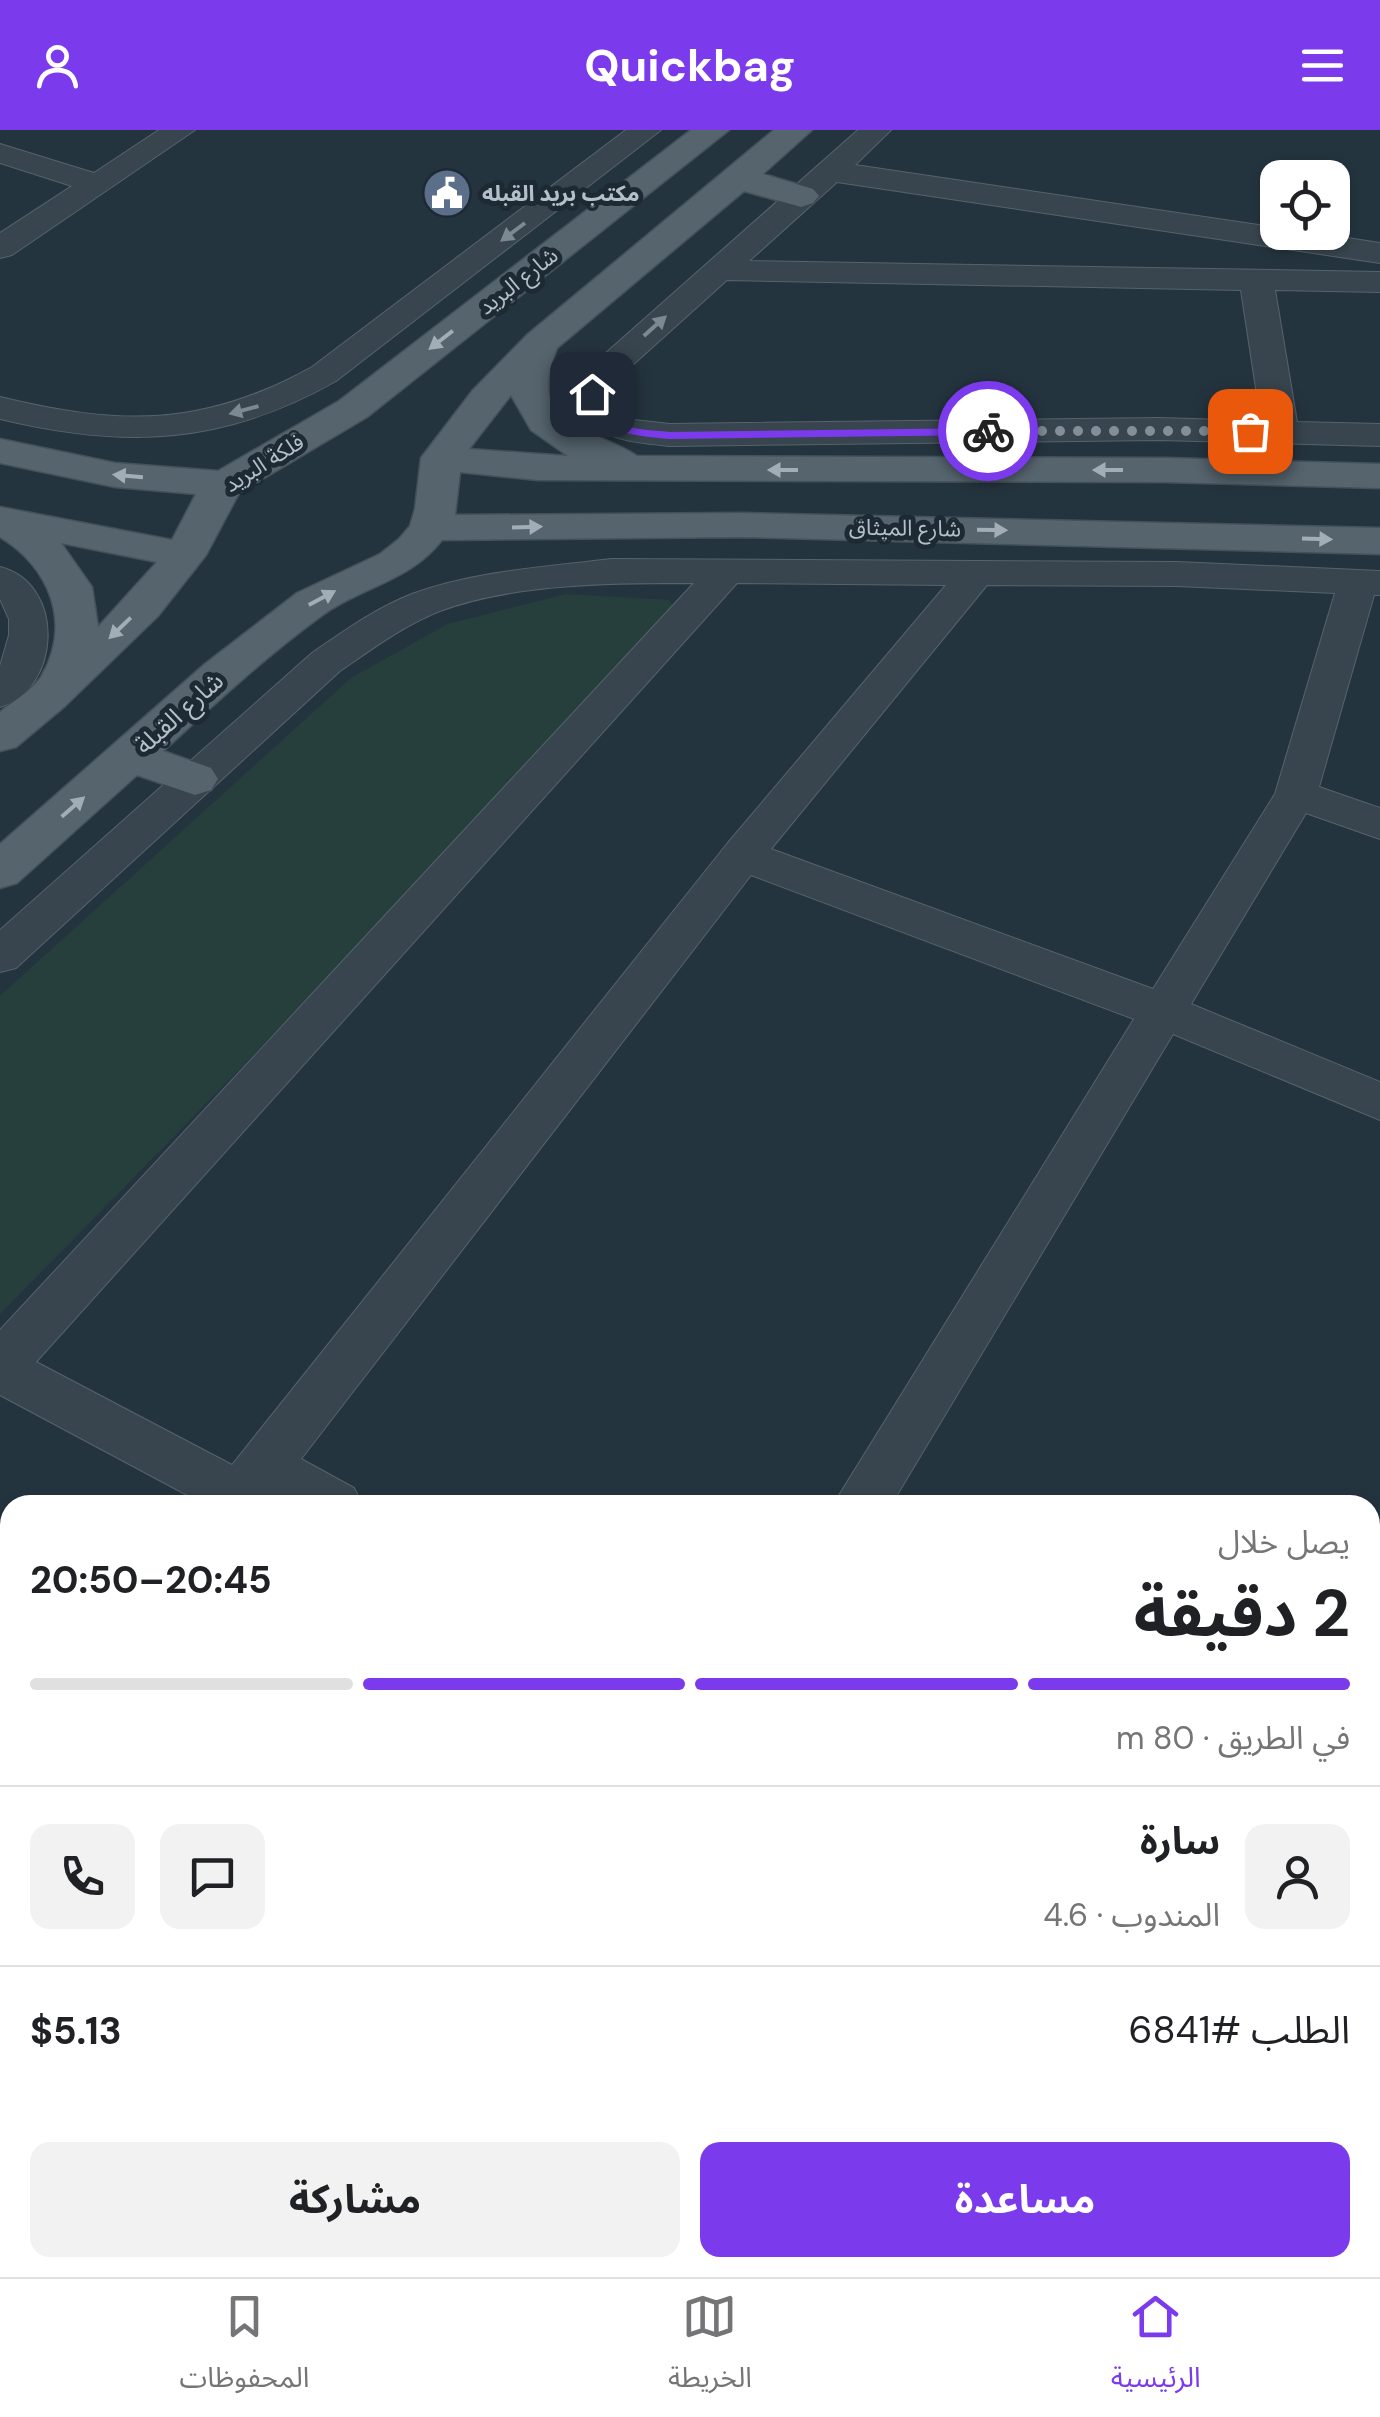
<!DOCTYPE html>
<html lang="ar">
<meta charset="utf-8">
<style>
:root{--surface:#fff;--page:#f2f2f2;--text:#202124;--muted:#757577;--line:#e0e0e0;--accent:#7c3aed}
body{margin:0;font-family:"DM Sans","Noto Sans Arabic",sans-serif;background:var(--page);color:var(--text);direction:rtl;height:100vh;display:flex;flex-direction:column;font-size:38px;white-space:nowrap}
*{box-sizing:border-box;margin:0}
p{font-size:32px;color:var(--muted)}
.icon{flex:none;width:55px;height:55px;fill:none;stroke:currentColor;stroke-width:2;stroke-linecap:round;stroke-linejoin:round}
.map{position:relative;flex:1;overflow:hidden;direction:ltr}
.sheet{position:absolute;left:0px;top:1365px;width:1380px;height:782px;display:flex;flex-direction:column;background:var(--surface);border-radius:30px 30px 0 0;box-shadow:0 2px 8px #0004;direction:rtl}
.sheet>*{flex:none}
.buttons{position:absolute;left:1260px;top:30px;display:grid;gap:20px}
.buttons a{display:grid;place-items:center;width:90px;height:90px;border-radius:20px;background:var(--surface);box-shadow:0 2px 8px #0004;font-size:50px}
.pin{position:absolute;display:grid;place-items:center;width:85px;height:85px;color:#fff;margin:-42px;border-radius:20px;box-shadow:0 5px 15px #0006}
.courier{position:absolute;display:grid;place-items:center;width:100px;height:100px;margin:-50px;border:8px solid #7c3aed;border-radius:50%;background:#fff;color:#222;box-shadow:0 2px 12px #0007}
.overview em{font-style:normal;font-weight:700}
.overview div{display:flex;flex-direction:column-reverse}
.overview{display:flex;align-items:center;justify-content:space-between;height:170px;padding:0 30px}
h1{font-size:65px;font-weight:700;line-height:75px}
.bar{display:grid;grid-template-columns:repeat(4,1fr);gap:15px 10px;align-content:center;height:120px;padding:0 30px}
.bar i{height:12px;border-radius:8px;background:var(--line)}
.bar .on{background:var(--accent)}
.bar p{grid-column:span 4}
.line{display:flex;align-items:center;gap:25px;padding:0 30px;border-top:2px solid var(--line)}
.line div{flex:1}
.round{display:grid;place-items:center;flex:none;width:105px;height:105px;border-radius:20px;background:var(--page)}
.action{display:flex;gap:20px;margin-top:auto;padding:20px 30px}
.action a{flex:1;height:115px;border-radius:20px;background:var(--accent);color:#fff;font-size:40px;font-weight:700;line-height:115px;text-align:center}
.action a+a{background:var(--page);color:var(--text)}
header{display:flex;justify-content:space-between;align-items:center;height:130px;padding:0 30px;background:var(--accent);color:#fff;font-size:45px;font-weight:700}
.dock{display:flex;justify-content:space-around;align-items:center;height:140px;border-top:2px solid var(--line);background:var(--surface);font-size:28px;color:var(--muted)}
.dock a{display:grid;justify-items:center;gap:5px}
.dock .on{color:var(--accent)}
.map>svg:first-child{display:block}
</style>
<header><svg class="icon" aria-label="menu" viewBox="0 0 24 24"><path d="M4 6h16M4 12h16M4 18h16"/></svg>Quickbag<svg class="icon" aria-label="person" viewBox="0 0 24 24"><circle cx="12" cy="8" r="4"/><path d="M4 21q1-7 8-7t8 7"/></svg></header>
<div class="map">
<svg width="1380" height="2147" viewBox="0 0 1380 2147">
<rect width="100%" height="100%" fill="#24343e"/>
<!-- green -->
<path fill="#263f3d" d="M566,464L669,470L675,478L242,937L0,1184V866L351,548L448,494Z"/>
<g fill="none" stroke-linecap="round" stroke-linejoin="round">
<!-- minor casing -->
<g stroke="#56636c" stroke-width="2">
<g id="minor">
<path d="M159,0H195L12,125L0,128V103L72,56L0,33V14L94,43Z"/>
<path d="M626,0H661L336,251C223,315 125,319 0,289V267C120,296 202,298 312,237Z"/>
<path d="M858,0H891L855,35L1278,98V102H1308L1380,113V133L837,52L749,131L1380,142V162L1275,160L1297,292L1380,294V316L1159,310L670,316C630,312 586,309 574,264L590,237ZM727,150L1241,160L1261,291L1159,288L670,294L634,290L614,278L610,264L617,249Z"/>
<path d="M611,429L1177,432L1380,441V465H1374L1319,657L1380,678V709L1306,683L1191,874L1380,952V990L1173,904L891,1375H833L1134,889L751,745L301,1329L354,1358L362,1375H284L271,1368L266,1375H206L0,1265V1200L694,453C615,453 515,453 440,481C404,495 372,519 340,541L16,838L0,842V800L312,523C344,501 376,478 412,464C475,441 545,437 611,429ZM737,453L946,455L727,714L232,1335L36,1232ZM987,455L1177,456L1335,463L1275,664L1153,859L771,719Z"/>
<path d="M0,437C67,454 60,561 0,577V536L9,505V489L0,469Z"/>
<path d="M1380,1557V1632L1370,1636V1561Z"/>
<path d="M0,1827L10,1831V1898L0,1894Z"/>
<path d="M1370,1926L1380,1930V1997L1370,1993Z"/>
<path d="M37,2138H110L106,2147H33Z"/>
<path d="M382,2138H462L466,2147H386Z"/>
</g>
</g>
<!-- major casing -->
<g stroke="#44515a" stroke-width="3">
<g id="major">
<path d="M691,0H729L367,287L239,363L206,425L158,486L65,576L16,617L0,621V582C12,572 33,560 41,547C73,493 49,437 0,407V377L172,410L196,364L115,357L0,333V309L115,333L218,341L339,271ZM61,413L157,432L98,497L92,457Z"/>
<path d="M774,0H812L763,44L813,59L819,66L813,73L801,77L744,61L557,218C525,300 590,295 637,326L1166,328L1380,334V358L1166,352L538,350L460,342L455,385L742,383L1380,398V424L742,407L442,410C410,451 364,456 324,484C267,525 215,574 163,621L211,638L218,649L211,660L195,665L137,645L17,753L0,758V714L205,534L297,463L380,424L399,409L410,396L415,379L421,328L473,260L527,205ZM511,265L531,300L568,326L469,319Z"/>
</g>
</g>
<!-- minor -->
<use href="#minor" fill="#38454e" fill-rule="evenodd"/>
<!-- major -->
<use href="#major" fill="#56646e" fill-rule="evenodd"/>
</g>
<!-- one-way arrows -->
<defs><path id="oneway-solid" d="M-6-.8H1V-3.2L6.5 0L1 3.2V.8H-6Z" transform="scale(2.5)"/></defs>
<g fill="#7c8992">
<use href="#oneway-solid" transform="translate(513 102) rotate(143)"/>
<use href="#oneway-solid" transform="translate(655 196) rotate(-42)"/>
<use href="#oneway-solid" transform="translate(244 280) rotate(165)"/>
</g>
<g fill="#a1aeb7">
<use href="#oneway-solid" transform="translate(441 210) rotate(142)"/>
<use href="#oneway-solid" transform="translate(783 340) rotate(-180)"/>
<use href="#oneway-solid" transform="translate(1108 340) rotate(-180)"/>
<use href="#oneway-solid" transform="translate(128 346) rotate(-175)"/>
<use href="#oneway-solid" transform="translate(527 397) rotate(-2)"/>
<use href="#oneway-solid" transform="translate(992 400) rotate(1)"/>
<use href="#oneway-solid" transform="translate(1317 409) rotate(2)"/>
<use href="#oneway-solid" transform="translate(322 468) rotate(-28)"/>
<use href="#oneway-solid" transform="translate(120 498) rotate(136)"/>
<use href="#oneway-solid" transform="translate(73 677) rotate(-41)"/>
</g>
<!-- route -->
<path fill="#7c3aed" d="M588,261H596C612,301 630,298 670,302L988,298L994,301L988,305L670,309C638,306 587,303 588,261Z"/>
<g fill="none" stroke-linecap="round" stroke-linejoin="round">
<!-- done -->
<path stroke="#828f98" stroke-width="10" stroke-dasharray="0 18" d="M988,301H1250"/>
</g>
<!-- icons -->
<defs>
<g id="civic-disc" transform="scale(2.5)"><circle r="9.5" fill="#5c6f8a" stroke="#1d2a33"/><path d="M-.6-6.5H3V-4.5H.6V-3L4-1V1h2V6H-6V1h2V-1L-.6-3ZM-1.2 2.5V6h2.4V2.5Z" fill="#fff"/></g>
</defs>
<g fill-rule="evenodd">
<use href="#civic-disc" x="447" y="63"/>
</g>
<g text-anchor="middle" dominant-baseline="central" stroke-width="10" stroke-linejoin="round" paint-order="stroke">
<!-- far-poi labels -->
<g font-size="22" font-weight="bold" fill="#b4c0c9" stroke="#1d2a33" text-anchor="start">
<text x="482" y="63">مكتب بريد القبله</text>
</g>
<!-- far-street labels -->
<g font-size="22" fill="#b4c0c9" stroke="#1d2a33">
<text transform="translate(518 151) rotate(-38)">شارع البريد</text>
<text transform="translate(264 333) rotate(-32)">فلكة البريد</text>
<text transform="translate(905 398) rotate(1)">شارع الميثاق</text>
</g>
<!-- street labels -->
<g font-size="25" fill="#b4c0c9" stroke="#1d2a33">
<text transform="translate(179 583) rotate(-42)">شارع القبلة</text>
</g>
</g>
</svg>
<div class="buttons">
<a><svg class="icon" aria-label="locate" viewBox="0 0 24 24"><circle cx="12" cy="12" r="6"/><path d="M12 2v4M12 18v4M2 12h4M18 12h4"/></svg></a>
</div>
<div class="pin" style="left:1250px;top:301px;background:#ea580c"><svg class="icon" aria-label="bag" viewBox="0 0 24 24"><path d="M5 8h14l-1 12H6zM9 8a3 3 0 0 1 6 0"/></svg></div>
<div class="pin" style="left:592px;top:264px;background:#1f2937"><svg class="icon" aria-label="home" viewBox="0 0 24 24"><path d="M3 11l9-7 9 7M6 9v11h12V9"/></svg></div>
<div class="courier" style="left:988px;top:301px"><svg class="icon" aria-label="bike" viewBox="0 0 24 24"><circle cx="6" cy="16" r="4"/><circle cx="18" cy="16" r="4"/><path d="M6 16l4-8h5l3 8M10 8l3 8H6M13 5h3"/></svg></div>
<section class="sheet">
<div class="overview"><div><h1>2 دقيقة</h1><p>يصل خلال</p></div><em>20:45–20:50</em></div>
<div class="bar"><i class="on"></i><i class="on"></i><i class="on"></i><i></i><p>في الطريق · 80 m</p></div>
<div class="line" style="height:180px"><a class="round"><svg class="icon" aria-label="person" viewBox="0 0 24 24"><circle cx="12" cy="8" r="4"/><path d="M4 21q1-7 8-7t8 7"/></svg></a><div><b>سارة</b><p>المندوب · 4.6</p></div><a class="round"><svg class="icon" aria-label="chat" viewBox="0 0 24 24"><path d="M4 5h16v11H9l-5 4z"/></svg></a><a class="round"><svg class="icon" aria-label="phone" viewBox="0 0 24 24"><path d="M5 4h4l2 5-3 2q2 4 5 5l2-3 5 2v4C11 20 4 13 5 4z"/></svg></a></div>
<div class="line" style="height:130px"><div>الطلب #6841</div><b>$5.13</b></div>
<div class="action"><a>مساعدة</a><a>مشاركة</a></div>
</section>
</div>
<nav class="dock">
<a class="on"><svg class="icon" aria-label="home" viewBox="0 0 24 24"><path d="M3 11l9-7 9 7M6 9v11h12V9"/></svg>الرئيسية</a>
<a><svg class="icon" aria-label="map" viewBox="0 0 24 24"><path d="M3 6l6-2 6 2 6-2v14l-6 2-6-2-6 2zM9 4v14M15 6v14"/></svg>الخريطة</a>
<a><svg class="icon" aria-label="saved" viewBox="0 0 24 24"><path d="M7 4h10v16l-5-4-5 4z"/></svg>المحفوظات</a>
</nav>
